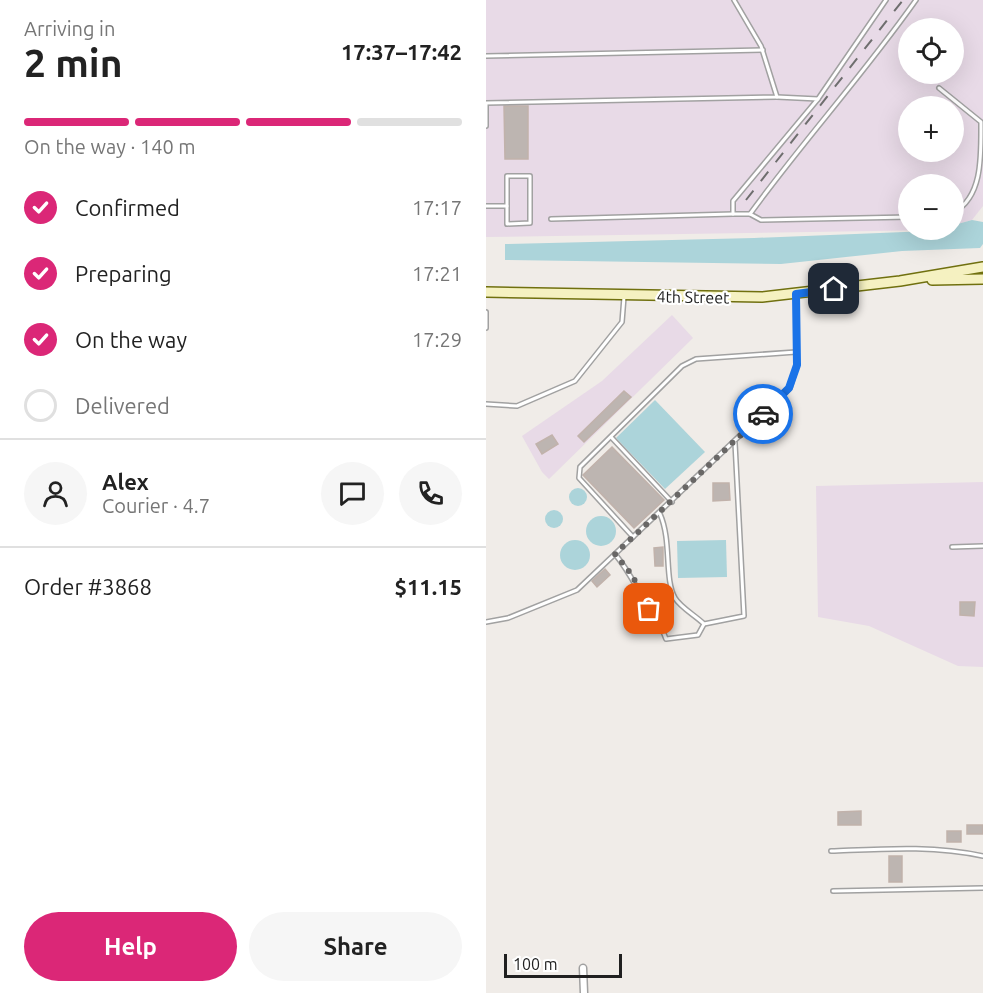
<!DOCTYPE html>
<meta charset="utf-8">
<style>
:root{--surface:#fff;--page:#f6f6f6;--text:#222;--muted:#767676;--line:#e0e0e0;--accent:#db2777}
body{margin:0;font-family:Ubuntu,sans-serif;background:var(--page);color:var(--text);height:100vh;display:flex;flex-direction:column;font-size:22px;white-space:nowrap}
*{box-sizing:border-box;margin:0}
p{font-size:20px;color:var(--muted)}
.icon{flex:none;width:33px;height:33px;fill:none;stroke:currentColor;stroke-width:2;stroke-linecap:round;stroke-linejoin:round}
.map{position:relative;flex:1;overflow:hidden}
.side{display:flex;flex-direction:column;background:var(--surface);width:486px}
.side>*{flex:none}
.controls{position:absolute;left:412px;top:18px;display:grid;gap:12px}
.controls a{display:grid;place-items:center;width:66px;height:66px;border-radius:50%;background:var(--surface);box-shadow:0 6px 24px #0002;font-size:30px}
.scale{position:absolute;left:18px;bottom:15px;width:118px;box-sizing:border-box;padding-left:6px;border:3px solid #202020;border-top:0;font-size:16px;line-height:21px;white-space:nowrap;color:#202020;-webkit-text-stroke:4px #fff;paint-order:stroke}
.pin{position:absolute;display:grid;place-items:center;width:51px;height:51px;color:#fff;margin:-26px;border-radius:12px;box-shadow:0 3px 9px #0006}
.courier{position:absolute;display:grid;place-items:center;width:60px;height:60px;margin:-30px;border:4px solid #1a73e8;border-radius:50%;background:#fff;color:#222;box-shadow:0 2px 8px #0007}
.overview em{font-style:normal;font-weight:700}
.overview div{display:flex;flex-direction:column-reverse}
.overview{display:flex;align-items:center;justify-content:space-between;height:102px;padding:0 24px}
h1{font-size:39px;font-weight:700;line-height:45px}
.bar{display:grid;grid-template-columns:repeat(4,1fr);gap:9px 6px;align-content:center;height:72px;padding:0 24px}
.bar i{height:8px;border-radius:4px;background:var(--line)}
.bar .current{background:var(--accent)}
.bar p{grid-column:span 4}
.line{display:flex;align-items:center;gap:15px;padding:0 24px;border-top:2px solid var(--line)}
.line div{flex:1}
.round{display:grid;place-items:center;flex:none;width:63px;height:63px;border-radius:32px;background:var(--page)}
ol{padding:0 24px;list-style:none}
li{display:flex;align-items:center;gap:18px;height:66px}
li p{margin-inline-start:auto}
li .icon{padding:6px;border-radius:50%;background:var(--accent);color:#fff;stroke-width:4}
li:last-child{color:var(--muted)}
li i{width:33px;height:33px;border:3px solid var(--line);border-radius:50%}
.action{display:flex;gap:12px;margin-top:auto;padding:12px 24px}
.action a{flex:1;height:69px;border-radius:36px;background:var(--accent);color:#fff;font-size:24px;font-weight:700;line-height:69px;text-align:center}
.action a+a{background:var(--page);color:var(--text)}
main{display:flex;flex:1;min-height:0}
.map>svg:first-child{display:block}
</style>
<main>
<section class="side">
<div class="overview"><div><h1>2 min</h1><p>Arriving in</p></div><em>17:37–17:42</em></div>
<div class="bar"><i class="current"></i><i class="current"></i><i class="current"></i><i></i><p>On the way · 140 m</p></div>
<ol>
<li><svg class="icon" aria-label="check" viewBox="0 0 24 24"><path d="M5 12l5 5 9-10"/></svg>Confirmed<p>17:17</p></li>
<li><svg class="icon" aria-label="check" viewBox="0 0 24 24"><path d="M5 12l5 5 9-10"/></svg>Preparing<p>17:21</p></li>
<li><svg class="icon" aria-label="check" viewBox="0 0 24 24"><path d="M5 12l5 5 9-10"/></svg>On the way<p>17:29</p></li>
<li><i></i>Delivered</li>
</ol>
<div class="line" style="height:108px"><a class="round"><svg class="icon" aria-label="person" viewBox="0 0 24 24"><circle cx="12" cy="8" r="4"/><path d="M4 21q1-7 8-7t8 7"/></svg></a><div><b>Alex</b><p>Courier · 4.7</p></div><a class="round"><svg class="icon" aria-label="chat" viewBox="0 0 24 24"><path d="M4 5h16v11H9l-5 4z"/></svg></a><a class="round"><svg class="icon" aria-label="phone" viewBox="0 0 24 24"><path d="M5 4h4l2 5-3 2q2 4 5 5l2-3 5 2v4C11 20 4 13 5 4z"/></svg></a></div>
<div class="line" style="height:78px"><div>Order #3868</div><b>$11.15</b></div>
<div class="action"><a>Help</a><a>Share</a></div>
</section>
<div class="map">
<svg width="497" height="993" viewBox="0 0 497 993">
<rect width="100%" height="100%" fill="#f0ece8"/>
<!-- industrial -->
<g fill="#e8dae7" fill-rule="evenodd">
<path d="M0,0H497V206L486,220L468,225V184H423V230H453L0,237ZM423,28H468V74H423ZM423,106H468V152H423Z"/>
<path d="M186,315L207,338L63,479L56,472L36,436L116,381Z"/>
<path d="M497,482V667L472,666L383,626L332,617L330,486Z"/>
</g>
<!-- water -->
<g fill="#acd4da">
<path d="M486,220L497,222V244L494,248L416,251L295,264L19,260V244L268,238L468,230V225Z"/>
<path d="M169,400L219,452L179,489L130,438Z"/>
<circle cx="92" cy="497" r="9"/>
<circle cx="68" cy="519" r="9"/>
<circle cx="115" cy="531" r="15"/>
<path d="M240,540L241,577L192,578L191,541Z"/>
<circle cx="89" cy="555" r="15"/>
</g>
<!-- building -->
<g fill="#bdb5b1" stroke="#c1b2ab" stroke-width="1.5">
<path d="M18,106H42V159H19Z"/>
<path d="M138,391L145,397L98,442L92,436Z"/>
<path d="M66,435L72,444L56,454L50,444Z"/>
<path d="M126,447L178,500L148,528L97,475Z"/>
<path d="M227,483H243L244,500L227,501Z"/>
<path d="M177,547V566H169L168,548Z"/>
<path d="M119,569L124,575L111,587L106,581Z"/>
<path d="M474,602H489L488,616L474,615Z"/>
<path d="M375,811V825H352V812Z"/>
<rect x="481" y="825" width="16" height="9"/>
<rect x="461" y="831" width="14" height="11"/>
<rect x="403" y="856" width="13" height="26"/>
</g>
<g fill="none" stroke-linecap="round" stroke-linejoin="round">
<!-- lane casing -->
<g stroke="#a1a1a1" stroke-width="6">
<g id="lane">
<path d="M0,56L277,50"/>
<path d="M453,88L495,122C495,155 497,197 468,212"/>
<path d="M291,97L332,99L247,201V214H264C317,141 378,74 430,0"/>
<path d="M332,99L400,0"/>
<path d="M0,103L291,97L275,46L248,0"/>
<path d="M0,126V104"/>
<path d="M21,176H44V223L21,224Z"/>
<path d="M0,206H21"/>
<path d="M264,214L275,220L423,217"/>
<path d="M65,219L247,214"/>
<path d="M0,312V328"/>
<path d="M0,404L31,406L89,381L136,322L138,297"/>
<path d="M125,437L186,502"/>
<path d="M147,537L93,478L94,467L196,366L210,359L310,352"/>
<path d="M466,547L497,546"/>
<path d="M129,554C146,575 151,590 164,610C170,620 176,627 180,639L212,635L218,624C210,616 194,607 189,598C178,579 186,541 174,514"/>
<path d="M0,622L22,618L91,590L304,388L311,365L310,296"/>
<path d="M218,624L258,616L249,443"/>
<path d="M345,851C396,849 446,845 497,856"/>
<path d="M347,891L497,888"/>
</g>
</g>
<!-- street casing -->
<g stroke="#a1a1a1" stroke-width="9">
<path id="street" d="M97,968L98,993"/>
</g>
<!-- secondary casing -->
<g stroke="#70700f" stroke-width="12">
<g id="secondary">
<path d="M446,280L497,279"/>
<path d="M0,292L276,297L414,281L497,267"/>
</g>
</g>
<!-- lane -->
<use href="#lane" stroke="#fff" stroke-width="3"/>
<!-- street -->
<use href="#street" stroke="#fff" stroke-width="6"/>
<!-- secondary -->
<use href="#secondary" stroke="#f5f1c1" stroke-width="9"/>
<!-- rail -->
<path stroke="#6e6e6e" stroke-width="2" stroke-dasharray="12 12" stroke-linecap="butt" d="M260,200L417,0"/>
</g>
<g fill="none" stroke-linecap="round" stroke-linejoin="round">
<!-- done -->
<path stroke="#696766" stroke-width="6" stroke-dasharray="0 10.8" d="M163,609L146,575L129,554L277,414"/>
<!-- route -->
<path stroke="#1a73e8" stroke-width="8" d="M277,414L303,388L311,365L310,294L348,289"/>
</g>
<g text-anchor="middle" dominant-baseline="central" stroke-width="4.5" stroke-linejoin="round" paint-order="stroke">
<!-- street labels -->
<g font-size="16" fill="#202020" stroke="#fff">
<text transform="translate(207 297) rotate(1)">4th Street</text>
</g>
</g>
</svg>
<div class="controls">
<a><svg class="icon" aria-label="locate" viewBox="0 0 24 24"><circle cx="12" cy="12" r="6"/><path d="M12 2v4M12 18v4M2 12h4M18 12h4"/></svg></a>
<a>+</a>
<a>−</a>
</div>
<div class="scale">100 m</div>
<div class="pin" style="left:163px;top:609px;background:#ea580c"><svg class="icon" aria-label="bag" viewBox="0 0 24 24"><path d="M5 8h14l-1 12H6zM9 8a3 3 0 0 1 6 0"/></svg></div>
<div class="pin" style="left:348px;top:289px;background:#1f2937"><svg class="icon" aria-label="home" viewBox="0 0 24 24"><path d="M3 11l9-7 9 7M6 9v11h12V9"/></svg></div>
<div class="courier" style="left:277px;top:414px"><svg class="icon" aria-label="car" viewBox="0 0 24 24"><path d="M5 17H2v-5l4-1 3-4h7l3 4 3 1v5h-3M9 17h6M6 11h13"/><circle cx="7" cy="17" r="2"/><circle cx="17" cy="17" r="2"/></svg></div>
</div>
</main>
